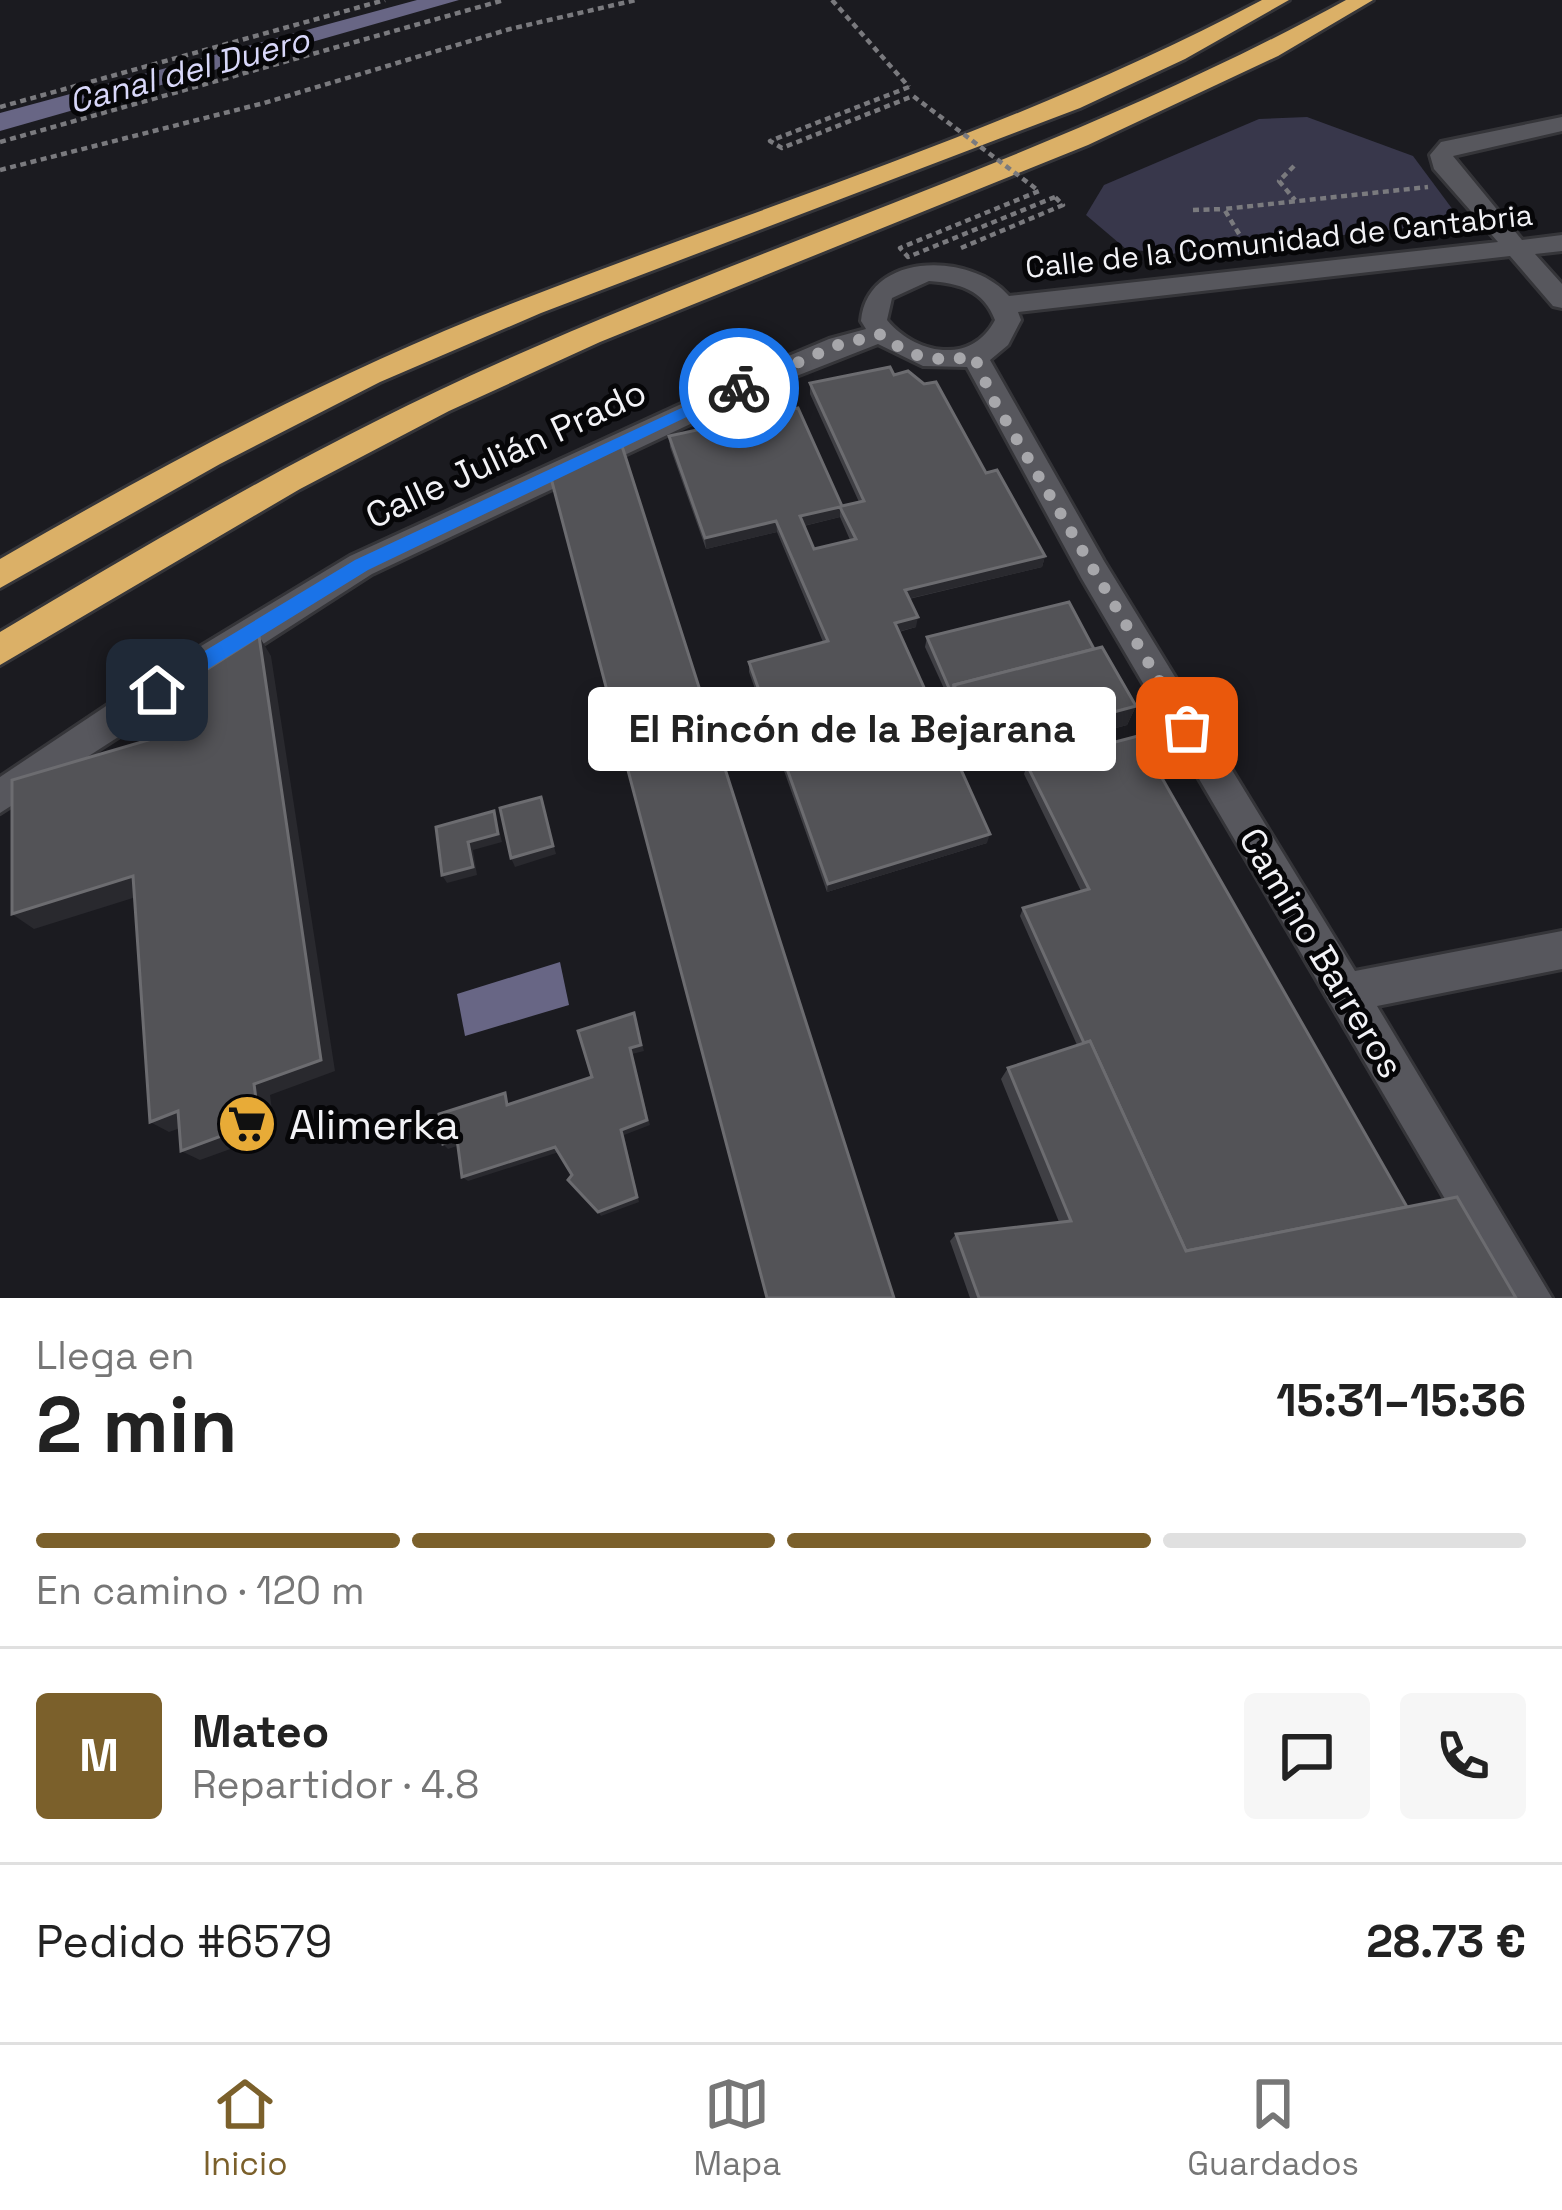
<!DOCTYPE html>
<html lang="es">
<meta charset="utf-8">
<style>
:root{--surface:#fff;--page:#f6f6f6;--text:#222;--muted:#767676;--line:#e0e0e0;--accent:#7b602b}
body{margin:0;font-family:"Space Grotesk",sans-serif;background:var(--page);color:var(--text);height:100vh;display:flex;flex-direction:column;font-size:45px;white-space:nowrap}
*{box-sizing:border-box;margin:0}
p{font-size:39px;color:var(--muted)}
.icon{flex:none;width:66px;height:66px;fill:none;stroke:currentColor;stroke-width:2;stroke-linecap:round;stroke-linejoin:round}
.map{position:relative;height:1298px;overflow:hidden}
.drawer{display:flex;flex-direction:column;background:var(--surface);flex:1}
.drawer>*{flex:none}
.pin{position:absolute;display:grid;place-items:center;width:102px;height:102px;color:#fff;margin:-51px;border-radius:24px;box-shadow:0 6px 18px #0006}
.courier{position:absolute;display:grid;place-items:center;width:120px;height:120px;margin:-60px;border:9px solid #1a73e8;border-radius:50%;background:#fff;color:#222;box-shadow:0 3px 15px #0007}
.bubble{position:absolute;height:84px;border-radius:12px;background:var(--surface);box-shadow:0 6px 18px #0003;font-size:39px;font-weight:800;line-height:84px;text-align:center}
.head em{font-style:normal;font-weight:800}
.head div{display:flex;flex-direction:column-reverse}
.head{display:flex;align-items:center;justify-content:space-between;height:204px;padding:0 36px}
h1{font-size:78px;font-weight:800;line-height:90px}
.bar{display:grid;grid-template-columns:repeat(4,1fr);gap:18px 12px;align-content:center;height:144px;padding:0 36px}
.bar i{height:15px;border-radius:9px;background:var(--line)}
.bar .active{background:var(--accent)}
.bar p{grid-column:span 4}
.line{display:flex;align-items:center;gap:30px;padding:0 36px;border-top:3px solid var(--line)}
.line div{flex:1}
.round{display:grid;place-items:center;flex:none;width:126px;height:126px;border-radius:12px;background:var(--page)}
.tab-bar{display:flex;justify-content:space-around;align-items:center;height:168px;border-top:3px solid var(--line);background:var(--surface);font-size:33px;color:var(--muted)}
.tab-bar a{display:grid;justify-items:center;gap:6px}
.tab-bar .active{color:var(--accent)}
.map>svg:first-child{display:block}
</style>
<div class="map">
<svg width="1562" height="1298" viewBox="0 0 1562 1298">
<rect width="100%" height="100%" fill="#1b1b20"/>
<!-- green -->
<path fill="#38374b" d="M1307,117L1413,156L1462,222L1170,254L1126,249L1086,215L1104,185L1259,119Z"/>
<!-- water -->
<path fill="#686685" d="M560,962L569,1005L465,1036L457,994Z"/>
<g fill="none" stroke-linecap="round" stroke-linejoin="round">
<!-- canal -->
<path fill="#686685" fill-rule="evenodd" d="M417,0H459L0,131V113Z"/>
<!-- minor casing -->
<g stroke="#353539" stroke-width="6">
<path id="minor" d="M1562,117V131L1453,156L1522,240L1562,235V251L1535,254L1562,284V308L1553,306L1510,256L1018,312L1021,320L1008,345L990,360L1104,561L1355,971L1562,931V969L1377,1006L1552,1298H1503L1082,579L967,367L923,366L878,344L771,386L372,574L0,813V777L145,680L350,556L751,372L829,339L866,329L861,321C867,251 972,252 1009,296L1498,242L1434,169L1430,155L1441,142ZM929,281C959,283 984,290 995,320C972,365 916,355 887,320L892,298Z"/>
</g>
<!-- motorway casing -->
<g stroke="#353539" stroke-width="6">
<g id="motorway">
<path d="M1262,0H1289L1185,59L1080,108L541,313L380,382L220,464L0,588V559C169,461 339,370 521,300C770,203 1024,126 1262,0Z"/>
<path d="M1346,0H1373L1278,56L1088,145L600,342L449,411L300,489L0,665V632C164,534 329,438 503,361C784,236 1076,148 1346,0Z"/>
</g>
</g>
<!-- path -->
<g stroke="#7a7a7e" stroke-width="4.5" stroke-dasharray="6 4.5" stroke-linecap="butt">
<path d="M832,0L909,87"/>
<path d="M0,107L385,0"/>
<path d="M0,142L504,0"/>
<path d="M1294,166L1279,181L1295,200"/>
<path d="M0,170L264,103L510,29L636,0"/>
<path d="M1193,210L1224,209"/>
<path d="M961,248L1063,205L1055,197"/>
<path d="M1250,252L1224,209L1428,187"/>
</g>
<!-- minor -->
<use href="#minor" fill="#57575d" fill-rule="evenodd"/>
<!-- motorway -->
<use href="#motorway" fill="#dbb067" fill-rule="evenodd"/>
<!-- path-bridge -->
<path stroke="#7a7a7e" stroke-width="4.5" stroke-dasharray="6 4.5" stroke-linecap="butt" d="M909,87L770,141L782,148L913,96L1039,191L900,248L908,257L1055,197"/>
</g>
<!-- wall -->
<g fill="#3f3f44" fill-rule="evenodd">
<path d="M894,375L986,473L1045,556L1042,567L909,599L916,627L899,632L987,843L827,892L749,672V662L823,642L777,532L706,549L670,447L669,436L842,506L859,502L810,394V383ZM840,517L850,540L814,549L804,526Z"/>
<path d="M927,637L1094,649L1136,706L1127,725L979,765L925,647Z"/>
<path d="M1027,765L1407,1207L1516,1298H970L950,1241L956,1234L1059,1222L1001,1079L1008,1068L1077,1045L1020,916L1023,908L1081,891L1024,774Z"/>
</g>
<!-- shaded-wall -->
<g fill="#29292e">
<path d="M840,507V517L799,527L800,516Z"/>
<path d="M776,521L777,532L706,549L705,538Z"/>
<path d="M1045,556L1042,567L903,600L905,590Z"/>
<path d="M918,617L916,627L893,633L895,623Z"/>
<path d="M259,636L271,656L335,1071L270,1095L275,1133L200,1160L181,1151L254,1084Z"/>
<path d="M1136,706L1127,725L979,765L984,747Z"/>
<path d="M541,797L556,854L515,867L511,858Z"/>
<path d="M494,811L502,842L473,850L477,875L447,883L442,875Z"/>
<path d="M990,834L987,843L827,892L828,884Z"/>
<path d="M133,876L152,892L34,929L12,914Z"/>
<path d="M634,1013L644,1051L632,1054L650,1125L624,1135L639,1202L601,1216L598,1212L621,1130Z"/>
<path d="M178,1111L197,1122L169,1132L150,1122Z"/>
<path d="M457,1139L463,1144L448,1149L443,1144Z"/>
<path d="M555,1147L559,1152L468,1181L462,1177Z"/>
</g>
<!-- building -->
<g fill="#535357" stroke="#6c6c70" stroke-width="3" fill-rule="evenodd">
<path d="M890,367L894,375L908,371L924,384L936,382L986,473L997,470L1045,556L905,590L918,617L895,623L990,834L828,884L749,662L828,641L776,521L705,538L669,436L798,408L842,506L864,501L810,383ZM840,507L856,539L814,549L800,516Z"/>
<path d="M622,446L894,1298H767L551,478Z"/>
<path d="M1069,602L1094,649L954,685L952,695L927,637Z"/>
<path d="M259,636L321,1060L254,1084L259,1122L181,1151L178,1111L150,1122L133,876L12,914V780L169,734L165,696Z"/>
<path d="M1102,647L1136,706L984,747L954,685Z"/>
<path d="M1138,736L1407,1207L1186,1251L1090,1041L1084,1043L1023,908L1089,889L1027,765Z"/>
<path d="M541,797L553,846L511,858L500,808Z"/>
<path d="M494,811L498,834L468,842L473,867L442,875L436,827Z"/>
<path d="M634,1013L641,1045L630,1048L647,1120L621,1130L637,1197L598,1212L568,1180L572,1175L555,1147L462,1177L457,1139L443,1144L439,1114L505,1093L507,1105L592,1077L578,1031Z"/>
<path d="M1090,1041L1186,1251L1457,1197L1516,1298H979L956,1234L1071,1221L1008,1068Z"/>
</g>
<!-- route -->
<path fill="#1a73e8" d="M733,384L747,388L368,570L164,696H150V684L355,560Z"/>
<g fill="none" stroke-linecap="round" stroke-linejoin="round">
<!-- done -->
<path stroke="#a7a7ab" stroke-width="12" stroke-dasharray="0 21.6" d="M739,388L838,345L882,334C909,359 939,363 974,356L993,399L1187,728"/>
</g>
<!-- icons -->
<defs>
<g id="supermarket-disc" transform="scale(3)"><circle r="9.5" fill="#e8ab37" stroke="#060608"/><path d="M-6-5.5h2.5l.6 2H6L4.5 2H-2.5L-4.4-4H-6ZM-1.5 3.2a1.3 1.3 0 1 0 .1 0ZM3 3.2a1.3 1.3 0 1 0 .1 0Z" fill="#111"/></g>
</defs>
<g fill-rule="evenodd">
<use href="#supermarket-disc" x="247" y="1124"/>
</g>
<g text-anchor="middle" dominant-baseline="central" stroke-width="10" stroke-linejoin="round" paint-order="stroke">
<!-- far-street labels -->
<g font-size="30" fill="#f2f2f6" stroke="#060608">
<text transform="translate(1279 241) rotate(-6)">Calle de la Comunidad de Cantabria</text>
</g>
<!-- far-water labels -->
<g font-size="33" font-style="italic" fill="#d8d7f9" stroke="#060608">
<text transform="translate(189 71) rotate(-15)">Canal del Duero</text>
</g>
<!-- street labels -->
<g font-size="36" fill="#f2f2f6" stroke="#060608">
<text transform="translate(506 454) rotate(-25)">Calle Julián Prado</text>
<text transform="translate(1321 953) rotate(59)">Camino Barreros</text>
</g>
<!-- near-poi labels -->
<g font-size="42" fill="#f2f2f6" stroke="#060608" text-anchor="start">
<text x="289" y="1124">Alimerka</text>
</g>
</g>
</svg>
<div class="pin" style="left:1187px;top:728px;background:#ea580c"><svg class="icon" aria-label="bag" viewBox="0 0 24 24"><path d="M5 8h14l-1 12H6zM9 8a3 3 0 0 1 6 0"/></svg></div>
<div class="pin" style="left:157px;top:690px;background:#1f2937"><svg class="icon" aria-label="home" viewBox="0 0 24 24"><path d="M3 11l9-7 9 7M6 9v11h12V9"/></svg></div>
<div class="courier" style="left:739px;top:388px"><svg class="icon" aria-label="bike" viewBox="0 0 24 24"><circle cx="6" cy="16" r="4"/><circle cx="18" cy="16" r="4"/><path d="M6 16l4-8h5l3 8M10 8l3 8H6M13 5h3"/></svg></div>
<div class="bubble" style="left:588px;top:687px;width:528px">El Rincón de la Bejarana</div>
</div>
<section class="drawer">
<div class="head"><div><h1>2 min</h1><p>Llega en</p></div><em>15:31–15:36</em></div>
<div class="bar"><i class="active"></i><i class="active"></i><i class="active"></i><i></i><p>En camino · 120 m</p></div>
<div class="line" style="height:216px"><b class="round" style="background:var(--accent);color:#fff">M</b><div><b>Mateo</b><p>Repartidor · 4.8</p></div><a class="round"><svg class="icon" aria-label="chat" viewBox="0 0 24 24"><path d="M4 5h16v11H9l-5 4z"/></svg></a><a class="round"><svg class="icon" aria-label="phone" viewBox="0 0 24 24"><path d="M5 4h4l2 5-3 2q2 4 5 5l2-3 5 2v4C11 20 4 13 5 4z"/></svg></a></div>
<div class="line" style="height:156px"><div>Pedido #6579</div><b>28.73 €</b></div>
</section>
<nav class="tab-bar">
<a class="active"><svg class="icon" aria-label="home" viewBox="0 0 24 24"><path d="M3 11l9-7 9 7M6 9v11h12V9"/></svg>Inicio</a>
<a><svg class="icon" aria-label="map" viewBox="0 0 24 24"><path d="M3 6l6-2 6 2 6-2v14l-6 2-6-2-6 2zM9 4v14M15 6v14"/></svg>Mapa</a>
<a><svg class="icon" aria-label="saved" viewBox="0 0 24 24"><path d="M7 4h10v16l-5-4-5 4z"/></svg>Guardados</a>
</nav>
